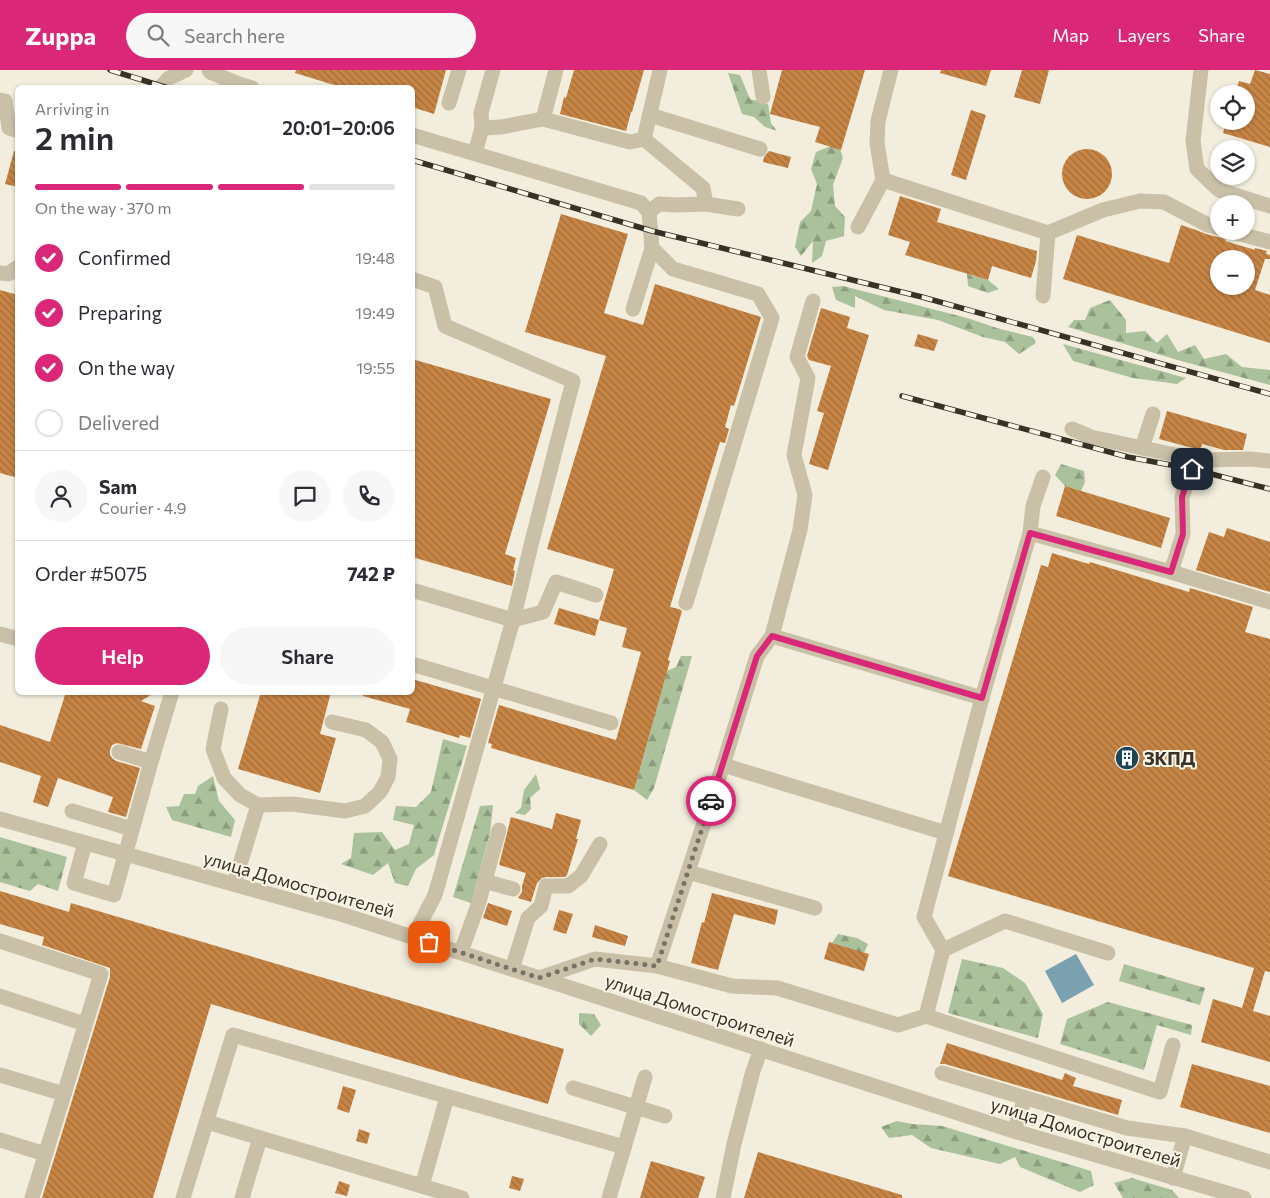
<!DOCTYPE html>
<meta charset="utf-8">
<style>
:root{--surface:#fff;--page:#f7f7f7;--text:#2b2b33;--muted:#7c7c81;--line:#e1e1e2;--accent:#db2777}
body{margin:0;font-family:Commissioner,sans-serif;background:var(--page);color:var(--text);height:100vh;display:flex;flex-direction:column;font-size:19px;white-space:nowrap}
*{box-sizing:border-box;margin:0}
p{font-size:16px;color:var(--muted)}
.icon{flex:none;width:28px;height:28px;fill:none;stroke:currentColor;stroke-width:2;stroke-linecap:round;stroke-linejoin:round}
.map{position:relative;flex:1;overflow:hidden}
.sheet{position:absolute;left:15px;top:15px;width:400px;height:610px;display:flex;flex-direction:column;background:var(--surface);border-radius:8px;box-shadow:0 1px 4px #0004}
.sheet>*{flex:none}
.buttons{position:absolute;left:1210px;top:15px;display:grid;gap:10px}
.buttons a{display:grid;place-items:center;width:45px;height:45px;border-radius:50%;background:var(--surface);box-shadow:0 1px 4px #0004;font-size:25px}
.pin{position:absolute;display:grid;place-items:center;width:42px;height:42px;color:#fff;margin:-21px;border-radius:10px;box-shadow:0 2px 8px #0006}
.courier{position:absolute;display:grid;place-items:center;width:50px;height:50px;margin:-25px;border:4px solid #db2777;border-radius:50%;background:#fff;color:#222;box-shadow:0 1px 6px #0007}
.head em{font-style:normal;font-weight:600}
.head div{display:flex;flex-direction:column-reverse}
.head{display:flex;align-items:center;justify-content:space-between;height:85px;padding:0 20px}
h1{font-size:32px;font-weight:600;line-height:38px}
.bar{display:grid;grid-template-columns:repeat(4,1fr);gap:8px 5px;align-content:center;height:60px;padding:0 20px}
.bar i{height:6px;border-radius:4px;background:var(--line)}
.bar .active{background:var(--accent)}
.bar p{grid-column:span 4}
.line{display:flex;align-items:center;gap:12px;padding:0 20px;border-top:1px solid var(--line)}
.line div{flex:1}
.round{display:grid;place-items:center;flex:none;width:52px;height:52px;border-radius:26px;background:var(--page)}
ol{padding:0 20px;list-style:none}
li{display:flex;align-items:center;gap:15px;height:55px}
li p{margin-inline-start:auto}
li .icon{padding:5px;border-radius:50%;background:var(--accent);color:#fff;stroke-width:4}
li:last-child{color:var(--muted)}
li i{width:28px;height:28px;border:2px solid var(--line);border-radius:50%}
.cta{display:flex;gap:10px;margin-top:auto;padding:10px 20px}
.cta a{flex:1;height:58px;border-radius:30px;background:var(--accent);color:#fff;font-size:20px;font-weight:600;line-height:58px;text-align:center}
.cta a+a{background:var(--page);color:var(--text)}
header{display:flex;align-items:center;gap:30px;box-sizing:border-box;height:70px;padding:0 25px;background:var(--accent);color:#fff}
header strong{font-size:24px}
nav{display:flex;gap:28px;margin-inline-start:auto;font-size:18px}
.search{width:350px;height:45px;background:var(--page);display:flex;align-items:center;gap:12px;box-sizing:border-box;padding:0 18px;border-radius:28px;color:var(--muted);font-size:19px}
.map>svg:first-child{display:block}
</style>
<header>
<strong>Zuppa</strong>
<div class="search"><svg class="icon" aria-label="search" viewBox="0 0 24 24"><circle cx="10" cy="10" r="6"/><path d="M15 15l6 6"/></svg>Search here</div>
<nav><a>Map</a><a>Layers</a><a>Share</a></nav>
</header>
<div class="map">
<svg width="1270" height="1128" viewBox="0 0 1270 1128">
<defs>
<pattern id="forest-firs" width="22" height="20" patternUnits="userSpaceOnUse" patternTransform="scale(1.25)"><rect width="22" height="20" fill="#abc19c"/><path d="M5 1l3.5 6h-7zM16 11l3.5 6h-7z" fill="#8c9d7f"/></pattern>
<pattern id="building-back-hatch" width="6" height="6" patternUnits="userSpaceOnUse" patternTransform="scale(1.25)"><rect width="6" height="6" fill="#c78545"/><path d="M-1 5l2 2M0 0l6 6M5-1l2 2" fill="none" stroke="#a26d3a"/></pattern>
</defs>
<rect width="100%" height="100%" fill="#f2eddc"/>
<!-- forest -->
<g fill="url(#forest-firs)">
<path d="M728,3L740,5L750,29L768,34L771,53L777,61L765,57L754,47L742,44Z"/>
<path d="M838,73L843,88L833,115L835,136L845,147L844,166L826,171L822,186L812,193L813,171L801,186L795,177L800,152L811,141L817,114L811,99L816,82Z"/>
<path d="M967,204L988,210L999,219L988,223L968,216Z"/>
<path d="M843,216L967,248L1000,259L1033,267L1036,273L1019,284L1005,272L983,267L938,250L884,240L855,226V238L836,230L832,217Z"/>
<path d="M1110,230L1126,250V263L1145,261L1157,273L1167,264L1178,282L1195,275L1204,289L1226,284L1242,297L1270,300V315L1181,291L1068,257L1074,250H1085L1090,238Z"/>
<path d="M1063,274L1186,308L1177,314L1133,308L1073,291Z"/>
<path d="M1061,394L1084,401L1085,412L1081,421L1065,416L1055,405Z"/>
<path d="M681,586H692L654,718L647,730L634,720L667,601L676,597Z"/>
<path d="M443,669L467,676L434,785L416,799L408,816L395,813L388,793L373,805L341,794L351,788L354,763L382,762L395,780L409,774L414,755L393,750L396,736L416,737L431,722Z"/>
<path d="M536,704L540,719L530,728L531,739L525,745L515,743L521,738L524,720Z"/>
<path d="M213,706L219,731L235,750L231,767L172,750L166,737L179,736L184,724H195L198,716Z"/>
<path d="M493,735L490,763L471,833L453,827L480,736Z"/>
<path d="M0,767L67,787L58,821L38,814L30,821L0,812Z"/>
<path d="M838,864L857,868L868,874L864,883L832,873Z"/>
<path d="M962,889L1003,898L1025,913L1043,944L1038,968L948,943Z"/>
<path d="M1124,894L1205,918L1200,935L1119,911Z"/>
<path d="M1108,932L1192,955L1191,965L1157,955L1144,1000L1060,974L1067,949Z"/>
<path d="M579,943L594,944L601,955L591,966L579,954Z"/>
<path d="M897,1051L912,1054L942,1056L1091,1101L1094,1115L1080,1122L1020,1097L1015,1087L1000,1094L931,1078L912,1065L889,1068L881,1057Z"/>
<path d="M1132,1108L1172,1120L1179,1128H1123L1114,1113Z"/>
</g>
<!-- water -->
<path fill="#7ba0b0" d="M1076,884L1094,915L1062,933L1045,901Z"/>
<!-- building -->
<g fill="url(#building-back-hatch)" fill-rule="evenodd">
<path d="M296,0H446L434,44L412,37V18H344L295,3Z"/>
<path d="M574,0H644L632,42H631L626,61L560,44L564,27L566,28Z"/>
<path d="M782,0H865L841,80L815,72L820,57L770,44Z"/>
<path d="M941,0H991L986,16L940,3Z"/>
<path d="M1022,0H1049L1040,34L1014,27Z"/>
<path d="M1255,0L1270,4V77L1223,63L1227,51H1246V24H1235L1239,11L1250,14Z"/>
<path d="M971,40L986,45L966,110L951,105Z"/>
<circle cx="1087" cy="104" r="25"/>
<path d="M14,81L18,82V117L5,114Z"/>
<path d="M769,81L791,87L788,98L763,92L764,87Z"/>
<path d="M900,126L941,139L937,152L1037,181L1036,191L1031,208L992,196L988,210L905,185L910,172L888,165Z"/>
<path d="M561,144L628,164L604,243L643,255L655,214L761,247L734,336L731,335L725,357L729,359L725,373L720,372L670,537L679,539L682,541L668,590L670,591L634,720L491,678L492,674L488,673L499,635L616,670L641,582L622,577L627,558L599,550L614,499L547,479L606,286L525,262Z"/>
<path d="M1181,155L1196,160L1206,164L1222,168L1226,170L1225,171L1252,179L1254,180L1255,178L1267,181L1266,184L1270,185V189H1265L1255,220L1270,225V273L1063,209L1077,165L1169,193ZM1219,189H1246V216H1219Z"/>
<path d="M0,220L18,225V408L0,403Z"/>
<path d="M821,238L850,247L847,258L869,265L828,400L809,394L824,343L817,341L831,296L809,290L807,286Z"/>
<path d="M918,264L938,270L934,281L914,276Z"/>
<path d="M412,289L551,329L505,484L516,488L513,500L515,501L512,516L412,487Z"/>
<path d="M1167,341L1247,364L1243,380H1224L1202,374L1200,380L1159,369Z"/>
<path d="M1065,416L1170,448L1161,478L1056,446Z"/>
<path d="M1227,458L1270,472V522L1196,500L1209,462L1224,467Z"/>
<path d="M1052,483L1089,494L1090,492L1189,522L1190,518L1253,537L1245,562L1270,569V902L1265,901L1253,941L1270,946V992L1201,972L1213,929L1242,938L1254,898L948,806L1041,495L1048,497Z"/>
<path d="M559,538L599,550L595,566L554,554Z"/>
<path d="M412,609L481,629L470,668L460,665L459,668L406,652L410,639L363,626V622H412Z"/>
<path d="M66,622H156L141,631L155,636L141,679L117,673L112,675L110,680V685L112,688L116,691L140,698L126,747L108,742L113,727L58,708L48,737L33,732L41,706L0,692V655L50,672Z"/>
<path d="M261,622H331L320,664L336,668L320,723L238,699Z"/>
<path d="M556,743L581,750L576,769H578L567,805L565,807H546L542,808L537,813L531,832L518,828L522,822V816L526,803L499,795L511,747L552,759Z"/>
<path d="M0,821L69,842L71,833L564,979L548,1034L211,934L153,1128H42L110,907V898L42,875L44,867L0,854Z"/>
<path d="M712,823L778,840L775,855L734,844L718,900L691,893L702,852L704,853Z"/>
<path d="M488,833L512,841L507,856L483,848Z"/>
<path d="M559,840L573,844L566,864L553,860Z"/>
<path d="M595,855L628,866L625,876L592,867Z"/>
<path d="M829,872L869,884L864,901L824,889Z"/>
<path d="M947,973L1062,1010L1065,1003L1076,1008L1073,1016L1122,1030L1118,1045L945,994H940Z"/>
<path d="M1192,994L1270,1016V1063L1180,1037Z"/>
<path d="M343,1016L356,1020L349,1043L337,1039Z"/>
<path d="M359,1059L370,1063L367,1074L356,1071Z"/>
<path d="M758,1082L902,1125V1128H744Z"/>
<path d="M651,1091L705,1107L698,1128H640Z"/>
<path d="M512,1106L524,1109L520,1121L509,1118Z"/>
<path d="M339,1111L350,1115L347,1126L335,1123Z"/>
</g>
<g fill="none" stroke-linecap="round" stroke-linejoin="round">
<!-- minor -->
<g stroke="#cac0a8" stroke-width="15">
<path d="M209,0L210,2L239,14L252,18"/>
<path d="M556,0L543,49L630,72L644,69L660,0"/>
<path d="M759,0L763,27"/>
<path d="M1201,0L1193,71L1197,99L1219,120L1270,136"/>
<path d="M160,18L169,8L186,0"/>
<path d="M0,30L5,31L9,58L18,61"/>
<path d="M449,33L459,0"/>
<path d="M650,45L760,79"/>
<path d="M482,58L501,57L543,49"/>
<path d="M412,65L641,133L649,142L652,178L673,199L758,224L772,248L686,533"/>
<path d="M644,69L703,118L706,134"/>
<path d="M475,83L482,58L481,43L493,0"/>
<path d="M883,110L1048,163L1103,140L1140,131L1164,132L1208,155L1219,158"/>
<path d="M649,142L659,134L676,135L706,134L738,139"/>
<path d="M858,157L883,110L877,73L878,51L891,0"/>
<path d="M1229,161L1270,172"/>
<path d="M0,203L8,204L18,197"/>
<path d="M412,209L435,217L445,256L573,311L532,471L513,550L435,825L413,867"/>
<path d="M1043,226L1048,163"/>
<path d="M633,239L652,178"/>
<path d="M1072,359L1091,367L1199,390L1250,389L1270,391"/>
<path d="M1142,378L1153,344"/>
<path d="M1030,463L1033,436L1043,407"/>
<path d="M1171,502L1183,464L1182,427L1192,399L1199,390"/>
<path d="M412,520L513,550L543,542L556,512L596,525"/>
<path d="M0,564L18,569"/>
<path d="M772,566L982,628"/>
<path d="M412,594L611,653"/>
<path d="M221,639L213,679L224,708L240,725L258,735L292,734L345,741L365,736L380,722L388,707L390,689L382,672L366,660L332,652"/>
<path d="M119,682L151,692"/>
<path d="M723,695L946,763"/>
<path d="M72,741L132,759"/>
<path d="M0,749L344,845L1014,1061L1244,1128"/>
<path d="M85,773L74,813L114,825L151,692L172,622"/>
<path d="M688,802L815,838"/>
<path d="M484,811L513,819"/>
<path d="M234,814L258,735"/>
<path d="M0,871L101,904L32,1128"/>
<path d="M943,880L1005,851L1108,883"/>
<path d="M461,882L478,835L499,760"/>
<path d="M657,896L723,695L757,586L772,566L800,460L805,425L794,385L808,308L797,287L813,231"/>
<path d="M512,899L528,848L541,836L546,816H568L581,806L600,774"/>
<path d="M539,908L595,889L657,896L732,916L777,918L898,955L926,946L943,880L924,847L982,628L1030,463L1171,502L1270,532"/>
<path d="M0,926L85,954"/>
<path d="M926,946L1160,1022L1173,975"/>
<path d="M942,1003L1127,1058L1185,1066L1270,1092"/>
<path d="M0,1005L64,1024"/>
<path d="M573,1018L665,1046"/>
<path d="M207,1052L462,1128"/>
<path d="M1014,1061L1025,1028"/>
<path d="M0,1070L45,1084"/>
<path d="M1173,1108L1185,1066"/>
<path d="M422,1116L447,1027"/>
<path d="M183,1128L233,965L624,1077"/>
<path d="M242,1128L260,1068"/>
<path d="M609,1128L645,1007"/>
<path d="M723,1128L734,1074L753,1001L761,979"/>
</g>
<!-- rail casing -->
<g stroke="#373128" stroke-width="5.5">
<g id="rail">
<path d="M110,0L168,18"/>
<path d="M412,90L652,161L922,227L1270,324"/>
<path d="M902,326L1128,387L1192,399L1270,419"/>
</g>
</g>
<!-- rail -->
<use href="#rail" stroke="#faf6e8" stroke-width="4" stroke-dasharray="11" stroke-linecap="butt"/>
</g>
<g fill="none" stroke-linecap="round" stroke-linejoin="round">
<!-- done -->
<path stroke="#787367" stroke-width="5" stroke-dasharray="0 9" d="M429,872L539,908L595,889L657,896L711,731"/>
<!-- route -->
<path stroke="#db2777" stroke-width="6" d="M711,731L757,586L772,566L982,628L1030,463L1171,502L1183,464L1182,427L1192,399"/>
</g>
<!-- icons -->
<defs>
<g id="building-disc" transform="scale(1.25)"><circle r="9.5" fill="#1d4659" stroke="#faf6e8"/><path d="M-4-6H4V6H1V3H-1V6H-4ZM-2.5-4.3h1.7v1.8h-1.7ZM.8-4.3h1.7v1.8H.8ZM-2.5-1h1.7V.8h-1.7ZM.8-1h1.7V.8H.8Z" fill="#fff"/></g>
</defs>
<g fill-rule="evenodd">
<use href="#building-disc" x="1127" y="688"/>
</g>
<g text-anchor="middle" dominant-baseline="central" stroke-width="4" stroke-linejoin="round" paint-order="stroke">
<!-- poi labels -->
<g font-size="18" font-weight="bold" fill="#373128" stroke="#faf6e8" text-anchor="start">
<text x="1144" y="688">ЗКПД</text>
</g>
<!-- street labels -->
<g font-size="18" fill="#373128" stroke="#faf6e8">
<text transform="translate(299 814) rotate(16)">улица Домостроителей</text>
<text transform="translate(700 940) rotate(18)">улица Домостроителей</text>
<text transform="translate(1086 1062) rotate(17)">улица Домостроителей</text>
</g>
</g>
</svg>
<div class="buttons">
<a><svg class="icon" aria-label="locate" viewBox="0 0 24 24"><circle cx="12" cy="12" r="6"/><path d="M12 2v4M12 18v4M2 12h4M18 12h4"/></svg></a>
<a><svg class="icon" aria-label="layers" viewBox="0 0 24 24"><path d="M12 4l9 5-9 5-9-5zM3 14l9 5 9-5"/></svg></a>
<a>+</a>
<a>−</a>
</div>
<div class="pin" style="left:429px;top:872px;background:#ea580c"><svg class="icon" aria-label="bag" viewBox="0 0 24 24"><path d="M5 8h14l-1 12H6zM9 8a3 3 0 0 1 6 0"/></svg></div>
<div class="pin" style="left:1192px;top:399px;background:#1f2937"><svg class="icon" aria-label="home" viewBox="0 0 24 24"><path d="M3 11l9-7 9 7M6 9v11h12V9"/></svg></div>
<div class="courier" style="left:711px;top:731px"><svg class="icon" aria-label="car" viewBox="0 0 24 24"><path d="M5 17H2v-5l4-1 3-4h7l3 4 3 1v5h-3M9 17h6M6 11h13"/><circle cx="7" cy="17" r="2"/><circle cx="17" cy="17" r="2"/></svg></div>
<section class="sheet">
<div class="head"><div><h1>2 min</h1><p>Arriving in</p></div><em>20:01–20:06</em></div>
<div class="bar"><i class="active"></i><i class="active"></i><i class="active"></i><i></i><p>On the way · 370 m</p></div>
<ol>
<li><svg class="icon" aria-label="check" viewBox="0 0 24 24"><path d="M5 12l5 5 9-10"/></svg>Confirmed<p>19:48</p></li>
<li><svg class="icon" aria-label="check" viewBox="0 0 24 24"><path d="M5 12l5 5 9-10"/></svg>Preparing<p>19:49</p></li>
<li><svg class="icon" aria-label="check" viewBox="0 0 24 24"><path d="M5 12l5 5 9-10"/></svg>On the way<p>19:55</p></li>
<li><i></i>Delivered</li>
</ol>
<div class="line" style="height:90px"><a class="round"><svg class="icon" aria-label="person" viewBox="0 0 24 24"><circle cx="12" cy="8" r="4"/><path d="M4 21q1-7 8-7t8 7"/></svg></a><div><b>Sam</b><p>Courier · 4.9</p></div><a class="round"><svg class="icon" aria-label="chat" viewBox="0 0 24 24"><path d="M4 5h16v11H9l-5 4z"/></svg></a><a class="round"><svg class="icon" aria-label="phone" viewBox="0 0 24 24"><path d="M5 4h4l2 5-3 2q2 4 5 5l2-3 5 2v4C11 20 4 13 5 4z"/></svg></a></div>
<div class="line" style="height:65px"><div>Order #5075</div><b>742 ₽</b></div>
<div class="cta"><a>Help</a><a>Share</a></div>
</section>
</div>
